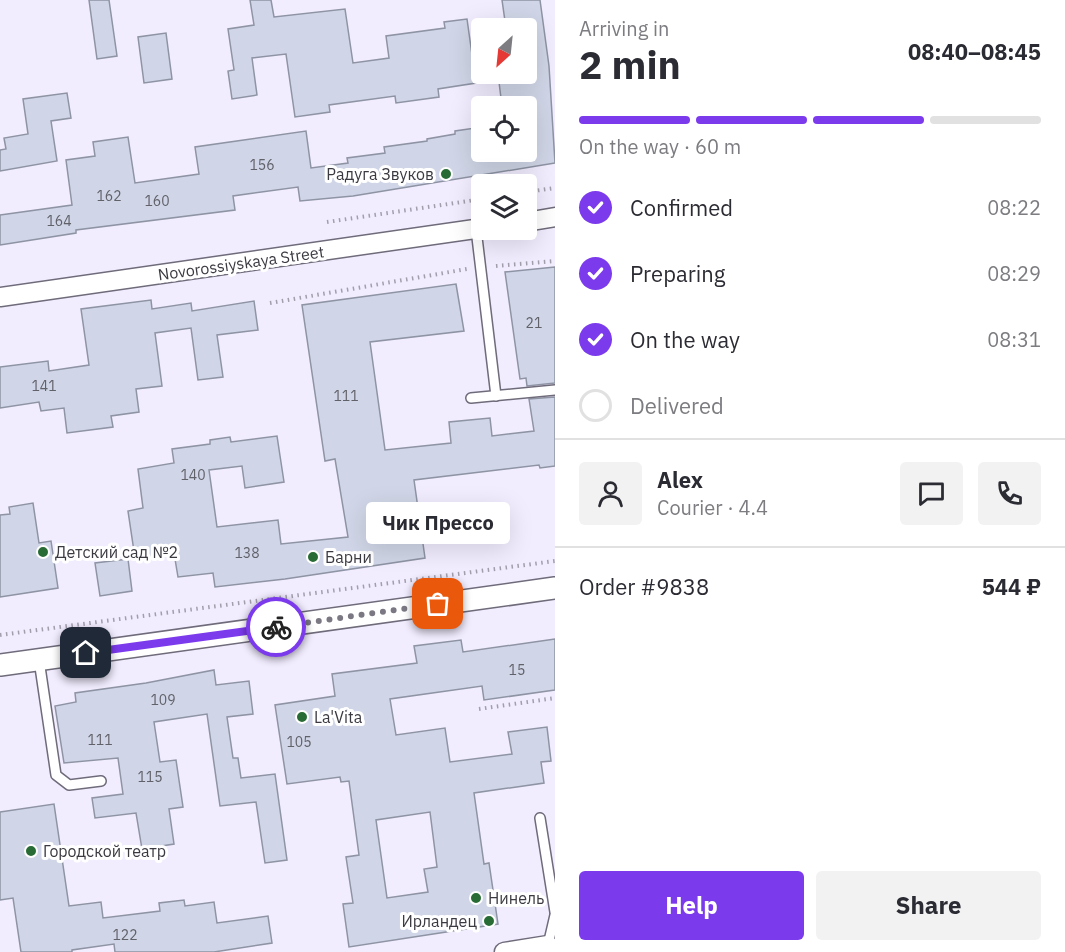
<!DOCTYPE html>
<meta charset="utf-8">
<style>
:root{--surface:#fff;--page:#f2f2f3;--text:#2b2b33;--muted:#7c7c81;--line:#e1e1e2;--accent:#7c3aed}
body{margin:0;font-family:"IBM Plex Sans",sans-serif;background:var(--page);color:var(--text);height:100vh;display:flex;flex-direction:column;font-size:22px;white-space:nowrap}
*{box-sizing:border-box;margin:0}
p{font-size:20px;color:var(--muted)}
.icon{flex:none;width:33px;height:33px;fill:none;stroke:currentColor;stroke-width:2;stroke-linecap:round;stroke-linejoin:round}
.map{position:relative;flex:1;overflow:hidden}
.details{display:flex;flex-direction:column;background:var(--surface);width:510px}
.details>*{flex:none}
.needle{width:39px;rotate:207deg}
.buttons{position:absolute;left:471px;top:18px;display:grid;gap:12px}
.buttons a{display:grid;place-items:center;width:66px;height:66px;border-radius:6px;background:var(--surface);box-shadow:0 6px 24px #0002;font-size:30px}
.pin{position:absolute;display:grid;place-items:center;width:51px;height:51px;color:#fff;margin:-26px;border-radius:12px;box-shadow:0 3px 9px #0006}
.courier{position:absolute;display:grid;place-items:center;width:60px;height:60px;margin:-30px;border:4px solid #7c3aed;border-radius:50%;background:#fff;color:#222;box-shadow:0 2px 8px #0007}
.bubble{position:absolute;height:42px;border-radius:6px;background:var(--surface);box-shadow:0 6px 24px #0002;font-size:20px;font-weight:700;line-height:42px;text-align:center}
.overview em{font-style:normal;font-weight:700}
.overview div{display:flex;flex-direction:column-reverse}
.overview{display:flex;align-items:center;justify-content:space-between;height:102px;padding:0 24px}
h1{font-size:39px;font-weight:700;line-height:45px}
.bar{display:grid;grid-template-columns:repeat(4,1fr);gap:9px 6px;align-content:center;height:72px;padding:0 24px}
.bar i{height:8px;border-radius:4px;background:var(--line)}
.bar .active{background:var(--accent)}
.bar p{grid-column:span 4}
.line{display:flex;align-items:center;gap:15px;padding:0 24px;border-top:2px solid var(--line)}
.line div{flex:1}
.round{display:grid;place-items:center;flex:none;width:63px;height:63px;border-radius:6px;background:var(--page)}
ol{padding:0 24px;list-style:none}
li{display:flex;align-items:center;gap:18px;height:66px}
li p{margin-inline-start:auto}
li .icon{padding:6px;border-radius:50%;background:var(--accent);color:#fff;stroke-width:4}
li:last-child{color:var(--muted)}
li i{width:33px;height:33px;border:3px solid var(--line);border-radius:50%}
.primary-button{display:flex;gap:12px;margin-top:auto;padding:12px 24px}
.primary-button a{flex:1;height:69px;border-radius:6px;background:var(--accent);color:#fff;font-size:24px;font-weight:700;line-height:69px;text-align:center}
.primary-button a+a{background:var(--page);color:var(--text)}
main{display:flex;flex:1;min-height:0}
.map>svg:first-child{display:block}
</style>
<main>
<div class="map">
<svg width="555" height="952" viewBox="0 0 555 952">
<rect width="100%" height="100%" fill="#f1ecfe"/>
<!-- building -->
<g fill="#d0d6e7" stroke="#8e94a4" stroke-width="1.5" fill-rule="evenodd">
<path d="M89,0H109L117,56L97,59Z"/>
<path d="M250,0H271L274,17L345,9L353,63L389,58L386,36L445,28L444,22L467,19L476,83L438,89L439,97L396,103L395,96L329,105L330,112L295,117L286,54L252,58L257,95L232,99L228,71L234,70L228,29L254,25Z"/>
<path d="M502,0H540L549,66L555,163L353,196L300,201L298,187L233,196L235,210L76,230V233L0,245V215L72,205L66,160L95,156L93,142L128,137L135,183L199,174L195,147L306,131L311,168L348,163L347,158L385,153L384,147L427,141V139L455,134V131L482,127V152H526V106H502L499,82L526,79V28H506Z"/>
<path d="M166,33L172,79L144,83L138,37Z"/>
<path d="M67,93L71,118L51,121L57,161L0,171V150L6,149L4,138L28,134L23,99Z"/>
<path d="M555,267V383L527,386L526,378L520,379L505,272Z"/>
<path d="M456,284L464,331L370,342L385,450L451,443L449,422L490,418L492,436L534,431L529,399L555,397V466L540,468L539,465L414,480L425,558L285,579L215,587L213,573L178,577L174,553L135,558L128,511L143,508L138,469L174,463L172,449L210,444V440L230,437L231,442L277,436L284,482L245,488L242,466L209,470L217,527L278,520L281,544L348,537L335,459L325,461L302,305Z"/>
<path d="M151,300L152,309L191,303L192,311L254,301L258,330L217,335L223,377L198,380L191,328L155,333L162,386L136,389L139,412L111,416L113,427L67,433L64,408L41,411L39,402L0,408V367L48,361L49,371L89,365L81,309Z"/>
<path d="M33,503L39,543L51,541L58,588L0,597V515L10,514L9,507Z"/>
<path d="M128,559L132,591L100,596L95,563Z"/>
<path d="M555,639V690L484,700L482,686L390,699L396,735L445,728L450,762L512,754L508,732L547,727L551,761L541,762L544,783L474,793L484,864L489,863L498,924L349,947L343,904L353,903L346,857L359,855L349,781L341,782L340,777L287,784L275,705L335,696L332,674L417,663L414,646L461,640L463,652ZM430,812L437,867L424,869L428,892L387,898L376,820Z"/>
<path d="M214,670L216,685L249,681L253,714L227,717L233,758H238L241,778L275,774L287,860L265,863L256,802L220,806L207,714L154,722L160,762L176,760L183,807L169,809L174,844L142,849L136,813L95,818L92,798L123,794L118,758L64,763L55,706L76,702L75,693L146,683Z"/>
<path d="M54,804L69,906L101,902L103,918L160,911L159,903L184,900L185,906L214,902L217,923L268,916L272,943L214,952H115L114,944L72,950V952H21L13,898L0,900V812Z"/>
</g>
<g fill="none" stroke-linecap="round" stroke-linejoin="round">
<!-- service casing -->
<g stroke="#6f6b7a" stroke-width="12">
<g id="service">
<path d="M476,229L496,396"/>
<path d="M471,398L555,390"/>
<path d="M39,660L56,775L69,785L101,781"/>
<path d="M540,818L555,912"/>
<path d="M548,945L555,915"/>
</g>
</g>
<!-- minor casing -->
<g stroke="#6f6b7a" stroke-width="21">
<g id="minor">
<path d="M526,222L555,217"/>
<path d="M0,297L482,228"/>
<path d="M504,952L548,945L549,952"/>
</g>
</g>
<!-- tertiary casing -->
<g stroke="#6f6b7a" stroke-width="24">
<path id="tertiary" d="M0,665L555,588"/>
</g>
<!-- path -->
<g stroke="#a29eac" stroke-width="4" stroke-dasharray="1.5 4.5" stroke-linecap="butt">
<path d="M526,192L555,188"/>
<path d="M327,222L482,199"/>
<path d="M496,266L555,261"/>
<path d="M270,303L467,269"/>
<path d="M0,635L555,561"/>
<path d="M479,709L555,698"/>
</g>
<!-- service -->
<use href="#service" stroke="#fff" stroke-width="9"/>
<!-- minor -->
<use href="#minor" stroke="#fff" stroke-width="18"/>
<!-- tertiary -->
<use href="#tertiary" stroke="#fff" stroke-width="21"/>
</g>
<g fill="none" stroke-linecap="round" stroke-linejoin="round">
<!-- done -->
<path stroke="#7b7883" stroke-width="6" stroke-dasharray="0 10.8" d="M276,627L438,604"/>
<!-- route -->
<path stroke="#7c3aed" stroke-width="8" d="M86,653L276,627"/>
</g>
<!-- markers -->
<g fill="#286b35" stroke="#fff" stroke-width="2">
<circle cx="446" cy="174" r="6"/>
<circle cx="43" cy="552" r="6"/>
<circle cx="313" cy="557" r="6"/>
<circle cx="302" cy="717" r="6"/>
<circle cx="31" cy="851" r="6"/>
<circle cx="476" cy="898" r="6"/>
<circle cx="489" cy="921" r="6"/>
</g>
<g text-anchor="middle" dominant-baseline="central" stroke-width="6" stroke-linejoin="round" paint-order="stroke">
<!-- number labels -->
<g font-size="14" fill="#61616a">
<text x="262" y="165">156</text>
<text x="109" y="196">162</text>
<text x="157" y="201">160</text>
<text x="59" y="221">164</text>
<text x="534" y="323">21</text>
<text x="44" y="386">141</text>
<text x="346" y="396">111</text>
<text x="193" y="475">140</text>
<text x="247" y="553">138</text>
<text x="517" y="670">15</text>
<text x="163" y="700">109</text>
<text x="100" y="740">111</text>
<text x="299" y="742">105</text>
<text x="150" y="777">115</text>
<text x="125" y="935">122</text>
</g>
<!-- poi labels -->
<g font-size="16" fill="#3c3a41" stroke="#fff" text-anchor="start">
<text x="434" y="174" text-anchor="end">Радуга Звуков</text>
<text x="55" y="552">Детский сад №2</text>
<text x="325" y="557">Барни</text>
<text x="314" y="717">La'Vita</text>
<text x="43" y="851">Городской театр</text>
<text x="488" y="898">Нинель</text>
<text x="477" y="921" text-anchor="end">Ирландец</text>
</g>
<!-- street labels -->
<g font-size="16" fill="#3c3a41" stroke="#fff">
<text transform="translate(241 263) rotate(-8)">Novorossiyskaya Street</text>
</g>
</g>
</svg>
<div class="buttons">
<a><svg class="needle" viewBox="-14 -14 28 28"><path d="M0-13l5 13h-10z" fill="#e53935"/><path d="M0 13l5-13h-10z" fill="#7c7c81"/></svg></a>
<a><svg class="icon" aria-label="locate" viewBox="0 0 24 24"><circle cx="12" cy="12" r="6"/><path d="M12 2v4M12 18v4M2 12h4M18 12h4"/></svg></a>
<a><svg class="icon" aria-label="layers" viewBox="0 0 24 24"><path d="M12 4l9 5-9 5-9-5zM3 14l9 5 9-5"/></svg></a>
</div>
<div class="pin" style="left:438px;top:604px;background:#ea580c"><svg class="icon" aria-label="bag" viewBox="0 0 24 24"><path d="M5 8h14l-1 12H6zM9 8a3 3 0 0 1 6 0"/></svg></div>
<div class="pin" style="left:86px;top:653px;background:#1f2937"><svg class="icon" aria-label="home" viewBox="0 0 24 24"><path d="M3 11l9-7 9 7M6 9v11h12V9"/></svg></div>
<div class="courier" style="left:276px;top:627px"><svg class="icon" aria-label="bike" viewBox="0 0 24 24"><circle cx="6" cy="16" r="4"/><circle cx="18" cy="16" r="4"/><path d="M6 16l4-8h5l3 8M10 8l3 8H6M13 5h3"/></svg></div>
<div class="bubble" style="left:366px;top:502px;width:144px">Чик Прессо</div>
</div>
<section class="details">
<div class="overview"><div><h1>2 min</h1><p>Arriving in</p></div><em>08:40–08:45</em></div>
<div class="bar"><i class="active"></i><i class="active"></i><i class="active"></i><i></i><p>On the way · 60 m</p></div>
<ol>
<li><svg class="icon" aria-label="check" viewBox="0 0 24 24"><path d="M5 12l5 5 9-10"/></svg>Confirmed<p>08:22</p></li>
<li><svg class="icon" aria-label="check" viewBox="0 0 24 24"><path d="M5 12l5 5 9-10"/></svg>Preparing<p>08:29</p></li>
<li><svg class="icon" aria-label="check" viewBox="0 0 24 24"><path d="M5 12l5 5 9-10"/></svg>On the way<p>08:31</p></li>
<li><i></i>Delivered</li>
</ol>
<div class="line" style="height:108px"><a class="round"><svg class="icon" aria-label="person" viewBox="0 0 24 24"><circle cx="12" cy="8" r="4"/><path d="M4 21q1-7 8-7t8 7"/></svg></a><div><b>Alex</b><p>Courier · 4.4</p></div><a class="round"><svg class="icon" aria-label="chat" viewBox="0 0 24 24"><path d="M4 5h16v11H9l-5 4z"/></svg></a><a class="round"><svg class="icon" aria-label="phone" viewBox="0 0 24 24"><path d="M5 4h4l2 5-3 2q2 4 5 5l2-3 5 2v4C11 20 4 13 5 4z"/></svg></a></div>
<div class="line" style="height:78px"><div>Order #9838</div><b>544 ₽</b></div>
<div class="primary-button"><a>Help</a><a>Share</a></div>
</section>
</main>
